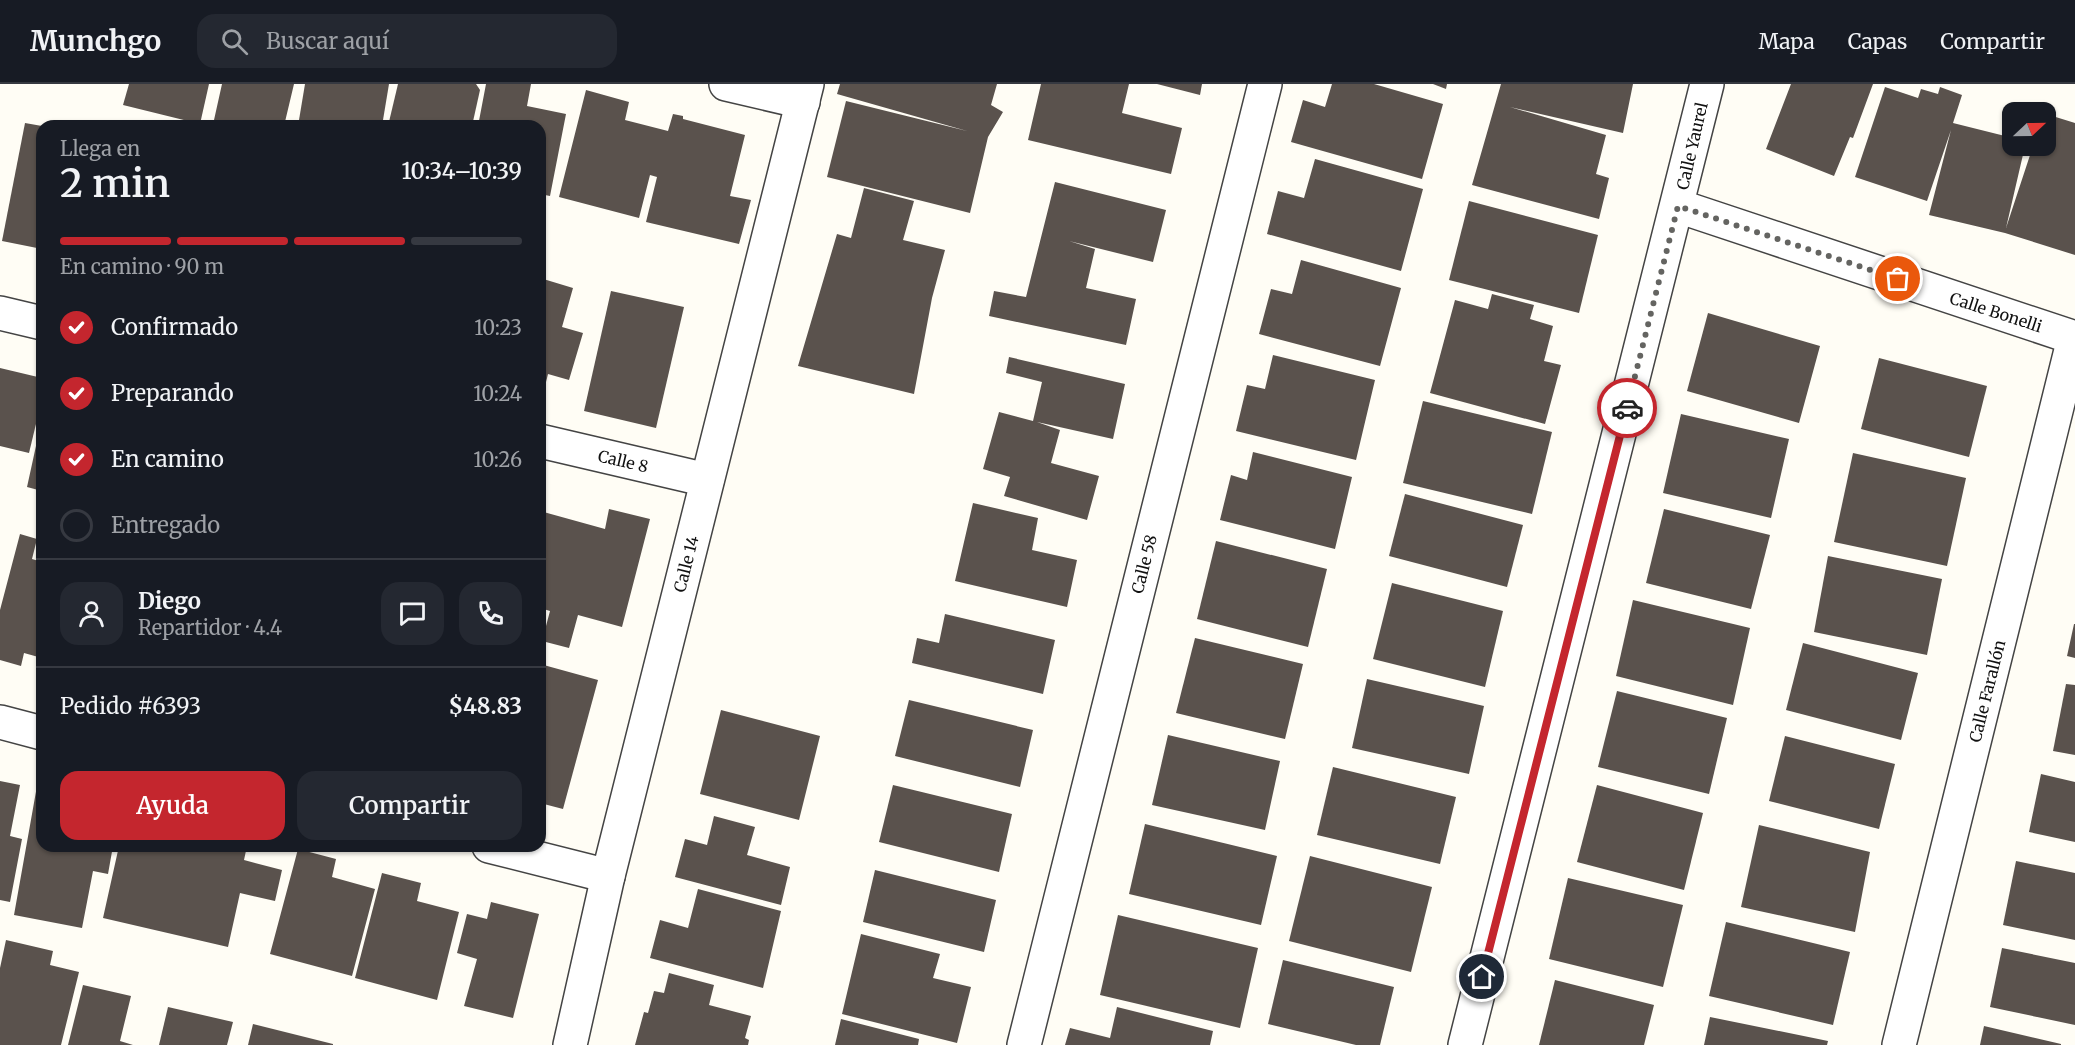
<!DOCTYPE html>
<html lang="es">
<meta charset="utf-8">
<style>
:root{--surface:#171b24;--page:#242831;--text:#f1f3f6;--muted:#9ea1a6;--line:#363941;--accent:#c4262e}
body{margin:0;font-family:Merriweather,serif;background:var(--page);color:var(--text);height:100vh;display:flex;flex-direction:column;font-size:22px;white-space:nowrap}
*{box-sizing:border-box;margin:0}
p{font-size:20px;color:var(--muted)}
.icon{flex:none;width:33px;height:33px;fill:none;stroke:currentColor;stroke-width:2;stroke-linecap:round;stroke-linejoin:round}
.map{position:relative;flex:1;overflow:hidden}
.panel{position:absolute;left:36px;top:36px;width:510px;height:732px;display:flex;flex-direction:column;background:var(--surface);border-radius:18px;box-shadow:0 2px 4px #0004}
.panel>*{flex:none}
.needle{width:39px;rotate:68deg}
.fabs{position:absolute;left:2002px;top:18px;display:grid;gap:12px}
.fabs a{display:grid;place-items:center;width:54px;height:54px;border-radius:12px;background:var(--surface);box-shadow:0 2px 4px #0004;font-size:30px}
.pin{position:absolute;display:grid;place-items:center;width:51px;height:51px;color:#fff;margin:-26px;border:3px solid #fff;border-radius:50%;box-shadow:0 2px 6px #0007}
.courier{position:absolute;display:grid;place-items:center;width:60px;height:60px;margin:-30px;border:4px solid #c4262e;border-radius:50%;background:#fff;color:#222;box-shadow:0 2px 8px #0007}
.head em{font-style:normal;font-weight:600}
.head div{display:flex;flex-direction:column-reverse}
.head{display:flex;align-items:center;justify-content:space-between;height:102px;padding:0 24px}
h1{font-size:39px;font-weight:600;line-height:45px}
.bar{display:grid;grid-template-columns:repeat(4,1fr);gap:9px 6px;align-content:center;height:72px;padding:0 24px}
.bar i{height:8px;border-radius:4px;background:var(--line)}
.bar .current{background:var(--accent)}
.bar p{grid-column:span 4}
.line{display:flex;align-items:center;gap:15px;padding:0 24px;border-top:2px solid var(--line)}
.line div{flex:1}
.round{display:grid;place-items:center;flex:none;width:63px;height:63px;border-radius:18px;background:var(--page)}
ol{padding:0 24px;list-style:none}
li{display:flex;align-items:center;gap:18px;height:66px}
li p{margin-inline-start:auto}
li .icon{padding:6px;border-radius:50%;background:var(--accent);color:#fff;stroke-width:4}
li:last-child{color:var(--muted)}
li i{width:33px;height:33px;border:3px solid var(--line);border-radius:50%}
.button{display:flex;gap:12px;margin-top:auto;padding:12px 24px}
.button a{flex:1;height:69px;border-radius:18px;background:var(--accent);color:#fff;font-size:24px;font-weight:600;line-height:69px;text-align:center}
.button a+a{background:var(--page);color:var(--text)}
header{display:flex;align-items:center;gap:36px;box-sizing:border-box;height:84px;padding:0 30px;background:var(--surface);border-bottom:2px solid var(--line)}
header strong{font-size:28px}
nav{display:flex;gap:33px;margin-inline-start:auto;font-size:21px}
.search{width:420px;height:54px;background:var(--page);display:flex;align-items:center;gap:15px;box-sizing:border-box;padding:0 21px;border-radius:18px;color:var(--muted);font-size:22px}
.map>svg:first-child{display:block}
</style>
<header>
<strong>Munchgo</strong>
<div class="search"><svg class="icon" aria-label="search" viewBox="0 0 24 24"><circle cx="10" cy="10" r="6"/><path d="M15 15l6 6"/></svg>Buscar aquí</div>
<nav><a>Mapa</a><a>Capas</a><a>Compartir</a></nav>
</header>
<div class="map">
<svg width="2075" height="961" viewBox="0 0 2075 961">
<rect width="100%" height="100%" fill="#fffdf5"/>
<!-- building -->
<g fill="#5a524d">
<path d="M129,0H209L200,40L123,21Z"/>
<path d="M222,0H294L284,42H222L223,38L214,36Z"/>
<path d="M305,0H389L382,42H298Z"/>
<path d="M398,0H476L480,6L472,42H388Z"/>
<path d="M486,0H531L527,22L566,30L550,112L540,110V42H478Z"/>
<path d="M840,0H997L991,21L1003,28L988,53L970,129L827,93L846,17L967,47L837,10Z"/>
<path d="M1041,0H1129L1122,29L1182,44L1171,90L1028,56Z"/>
<path d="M1157,0H1202L1200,11Z"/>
<path d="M1332,0H1374L1443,20L1422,95L1291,58L1303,16L1325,23Z"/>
<path d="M1433,0H1447L1446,5Z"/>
<path d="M1501,0H1633L1623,49L1510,23L1606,51L1596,90L1609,94L1599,135L1472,101Z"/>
<path d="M1791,0H1873L1853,54L1850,53L1834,92L1766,65Z"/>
<path d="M1885,3L1918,14L1921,5L1938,10L1940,3L1962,11L1953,39L2013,54V62H2025L2006,144L2033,62H2046V30L2075,39V171L2005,149L1929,131L1951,46L1927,117L1855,93Z"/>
<path d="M586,6L629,18L625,36L668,47L673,30L683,32V35L745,51L730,112L751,116L739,160L646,138L657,93L650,91L639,134L559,113Z"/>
<path d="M25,39L42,42V165L2,157Z"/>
<path d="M1315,75L1423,105L1401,187L1267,150L1278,107L1304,114Z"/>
<path d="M1055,98L1166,126L1153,178L1069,157L1095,165L1086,204L1136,215L1126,261L989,232L994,207L1026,213Z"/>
<path d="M864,104L914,117L903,156L945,166L932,214L914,310L798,282L837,150L851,154Z"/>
<path d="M1469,117L1598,151L1579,229L1449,196Z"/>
<path d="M1301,176L1401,204L1380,282L1259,250L1271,205L1292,210Z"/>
<path d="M540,194L573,204L562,243L583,249L569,296L548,290L545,302L540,300Z"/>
<path d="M611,207L684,223L656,344L584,327Z"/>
<path d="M1492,210L1534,221L1530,235L1553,242L1544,277L1561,281L1545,340L1430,309L1455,216L1488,225Z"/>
<path d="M1708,229L1820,262L1799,339L1687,307Z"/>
<path d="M1273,271L1375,296L1356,376L1236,347L1247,301L1265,305Z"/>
<path d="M1009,273L1125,300L1113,355L1037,338L1060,346L1051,379L1099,392L1087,436L1004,412L1010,393L983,385L999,328L1033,337L1042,298L1006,289Z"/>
<path d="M1879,274L1987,302L1969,373L1861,345Z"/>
<path d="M0,284L42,294V315L29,369L0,362Z"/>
<path d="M1423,317L1552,348L1532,430L1403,399Z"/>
<path d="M1681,330L1789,355L1771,434L1663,409Z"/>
<path d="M41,339H42V407L27,403Z"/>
<path d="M1253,368L1352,393L1335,465L1220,436L1231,391L1247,396Z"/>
<path d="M1853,369L1966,394L1947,482L1834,458Z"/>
<path d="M1405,410L1523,441L1507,503L1389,472Z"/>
<path d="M973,419L1038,434L1032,466L1077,476L1067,523L955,497Z"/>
<path d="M609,425L650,435L622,543L578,531L569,564L542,557L550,527L540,524V427L605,445Z"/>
<path d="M1664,425L1770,451L1751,525L1646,499Z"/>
<path d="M20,450L37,455L32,475L42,478V574L24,569L21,582L0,576V526Z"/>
<path d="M1216,457L1327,485L1308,563L1197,535Z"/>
<path d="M1828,472L1942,495L1927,571L1814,548Z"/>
<path d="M1392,499L1503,527L1485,603L1373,575Z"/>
<path d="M1633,516L1750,544L1733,621L1616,592Z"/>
<path d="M945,530L1055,556L1043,610L912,579L917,554L939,559Z"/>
<path d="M2074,540H2075V574L2067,572Z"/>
<path d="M1195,554L1303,580L1285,655L1176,629Z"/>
<path d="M1803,559L1918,589L1901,656L1786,626Z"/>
<path d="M540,580L598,596L563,725L540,719Z"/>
<path d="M1367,595L1484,622L1469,690L1352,664Z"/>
<path d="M2066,600L2075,601V671L2053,667Z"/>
<path d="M1617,607L1727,634L1709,710L1598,683Z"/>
<path d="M909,616L1033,646L1020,703L895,672Z"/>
<path d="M721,626L820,652L799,736L700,710Z"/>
<path d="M1168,651L1280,677L1265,746L1152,721Z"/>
<path d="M1785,652L1895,680L1879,745L1769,717Z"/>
<path d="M1333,683L1456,713L1440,780L1317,751Z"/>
<path d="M2041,690L2075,698V758L2029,748Z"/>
<path d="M0,697L20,701L10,752L22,755L10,818L0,816Z"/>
<path d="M893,701L1012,730L999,788L879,758Z"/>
<path d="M1597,701L1703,729L1684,806L1577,778Z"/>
<path d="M37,702L42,703V762H113L108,790L93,787L82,844L14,831Z"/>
<path d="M714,732L755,743L747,771L790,783L781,821L675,793L685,755L707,761Z"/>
<path d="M1145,740L1277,772L1261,841L1129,810Z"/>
<path d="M1759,741L1870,768L1855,848L1741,823Z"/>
<path d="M119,762H247L244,776L282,786L275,817L240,809L228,863L103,834Z"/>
<path d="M298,765L336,775L332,793L375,805L352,892L270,870Z"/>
<path d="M1310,772L1432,803L1411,888L1289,857Z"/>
<path d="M2016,777L2075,789V856L2003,841Z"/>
<path d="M875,786L996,816L984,868L863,838Z"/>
<path d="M382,789L421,799L417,817L459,828L437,916L355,894Z"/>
<path d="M1568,794L1683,821L1663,903L1549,875Z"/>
<path d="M698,805L781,827L763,904L650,874L660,836L688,844Z"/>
<path d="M491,818L539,830L513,934L464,922L477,875L457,869L467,830L487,835Z"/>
<path d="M1118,831L1258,864L1240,944L1100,911Z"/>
<path d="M1726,838L1850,868L1833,941L1709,912Z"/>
<path d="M861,850L940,870L933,894L971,903L957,959L842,930Z"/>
<path d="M6,856L53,867L50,881L79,888L61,961H0V884Z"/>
<path d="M2002,864L2075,879V941L1990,923Z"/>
<path d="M1283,876L1394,903L1380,961H1356L1268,940Z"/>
<path d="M669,889L714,901L709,921L751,932L745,954L749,956L748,961H635L644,928L648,929L654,907L664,909Z"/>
<path d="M1555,896L1654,921L1644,961H1539Z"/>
<path d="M83,901L131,912L120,957L133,961H68Z"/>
<path d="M168,923L233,938L227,961H159Z"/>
<path d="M1117,923L1213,947L1210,961H1065L1070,944L1110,954Z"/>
<path d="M1710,933L1828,957L1827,961H1704Z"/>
<path d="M841,935L919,955L918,961H835Z"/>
<path d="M253,940L333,960V961H248Z"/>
<path d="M1984,942L2061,960V961H1980Z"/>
</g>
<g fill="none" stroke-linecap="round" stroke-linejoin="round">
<!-- minor casing -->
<g stroke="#444" stroke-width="36">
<g id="minor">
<path d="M726,0L803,18"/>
<path d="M1678,122L2075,254"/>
<path d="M0,229L42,239"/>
<path d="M540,357L707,396"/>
<path d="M0,638L42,649"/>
<path d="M489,762L608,792"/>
<path d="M570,961L608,792L807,0"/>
<path d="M1024,961L1265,0"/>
<path d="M1465,961L1707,0"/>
<path d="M1899,961L2074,254"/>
</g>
</g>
<!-- minor -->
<use href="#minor" stroke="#fff" stroke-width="33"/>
</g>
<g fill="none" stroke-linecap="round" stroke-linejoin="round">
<!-- done -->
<path stroke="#646461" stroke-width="6" stroke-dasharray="0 10.8" d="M1627,324L1678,122L1898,195"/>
<!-- route -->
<path stroke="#c4262e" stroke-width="8" d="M1482,893L1627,324"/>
</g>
<g text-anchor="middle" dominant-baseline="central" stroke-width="6" stroke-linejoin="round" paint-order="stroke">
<!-- street labels -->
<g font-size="16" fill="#111" stroke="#fff">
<text transform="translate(1692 62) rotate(-77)">Calle Yaurel</text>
<text transform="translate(1996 228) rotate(18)">Calle Bonelli</text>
<text transform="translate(623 377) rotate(13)">Calle 8</text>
<text transform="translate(686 480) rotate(-76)">Calle 14</text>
<text transform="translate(1144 480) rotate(-76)">Calle 58</text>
<text transform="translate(1987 607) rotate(-76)">Calle Farallón</text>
</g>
</g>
</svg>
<div class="fabs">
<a><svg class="needle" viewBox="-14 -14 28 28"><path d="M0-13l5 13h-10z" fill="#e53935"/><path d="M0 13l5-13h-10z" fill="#9ea1a6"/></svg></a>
</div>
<div class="pin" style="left:1898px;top:195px;background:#ea580c"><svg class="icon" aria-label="bag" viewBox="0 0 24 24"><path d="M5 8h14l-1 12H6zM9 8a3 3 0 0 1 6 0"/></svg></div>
<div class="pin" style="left:1482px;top:893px;background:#1f2937"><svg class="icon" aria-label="home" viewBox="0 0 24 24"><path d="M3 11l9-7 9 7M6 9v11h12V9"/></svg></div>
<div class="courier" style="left:1627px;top:324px"><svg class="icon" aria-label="car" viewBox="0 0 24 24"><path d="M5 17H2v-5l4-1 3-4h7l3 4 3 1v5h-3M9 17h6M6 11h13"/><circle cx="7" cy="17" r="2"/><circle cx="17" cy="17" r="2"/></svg></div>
<section class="panel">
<div class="head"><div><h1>2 min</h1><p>Llega en</p></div><em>10:34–10:39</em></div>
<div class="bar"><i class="current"></i><i class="current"></i><i class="current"></i><i></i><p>En camino · 90 m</p></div>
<ol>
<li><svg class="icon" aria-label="check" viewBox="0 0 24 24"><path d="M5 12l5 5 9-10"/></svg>Confirmado<p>10:23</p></li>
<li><svg class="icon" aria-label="check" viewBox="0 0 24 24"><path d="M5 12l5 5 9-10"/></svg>Preparando<p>10:24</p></li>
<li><svg class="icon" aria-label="check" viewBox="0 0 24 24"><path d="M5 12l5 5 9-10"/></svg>En camino<p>10:26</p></li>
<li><i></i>Entregado</li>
</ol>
<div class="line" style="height:108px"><a class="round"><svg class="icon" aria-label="person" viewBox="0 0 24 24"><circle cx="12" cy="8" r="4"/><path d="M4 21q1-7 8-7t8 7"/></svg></a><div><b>Diego</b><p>Repartidor · 4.4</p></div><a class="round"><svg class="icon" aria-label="chat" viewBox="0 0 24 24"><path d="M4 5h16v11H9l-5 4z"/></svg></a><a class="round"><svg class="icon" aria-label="phone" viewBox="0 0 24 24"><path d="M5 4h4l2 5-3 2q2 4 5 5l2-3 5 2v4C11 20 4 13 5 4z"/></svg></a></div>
<div class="line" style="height:78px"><div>Pedido #6393</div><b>$48.83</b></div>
<div class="button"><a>Ayuda</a><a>Compartir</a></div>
</section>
</div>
